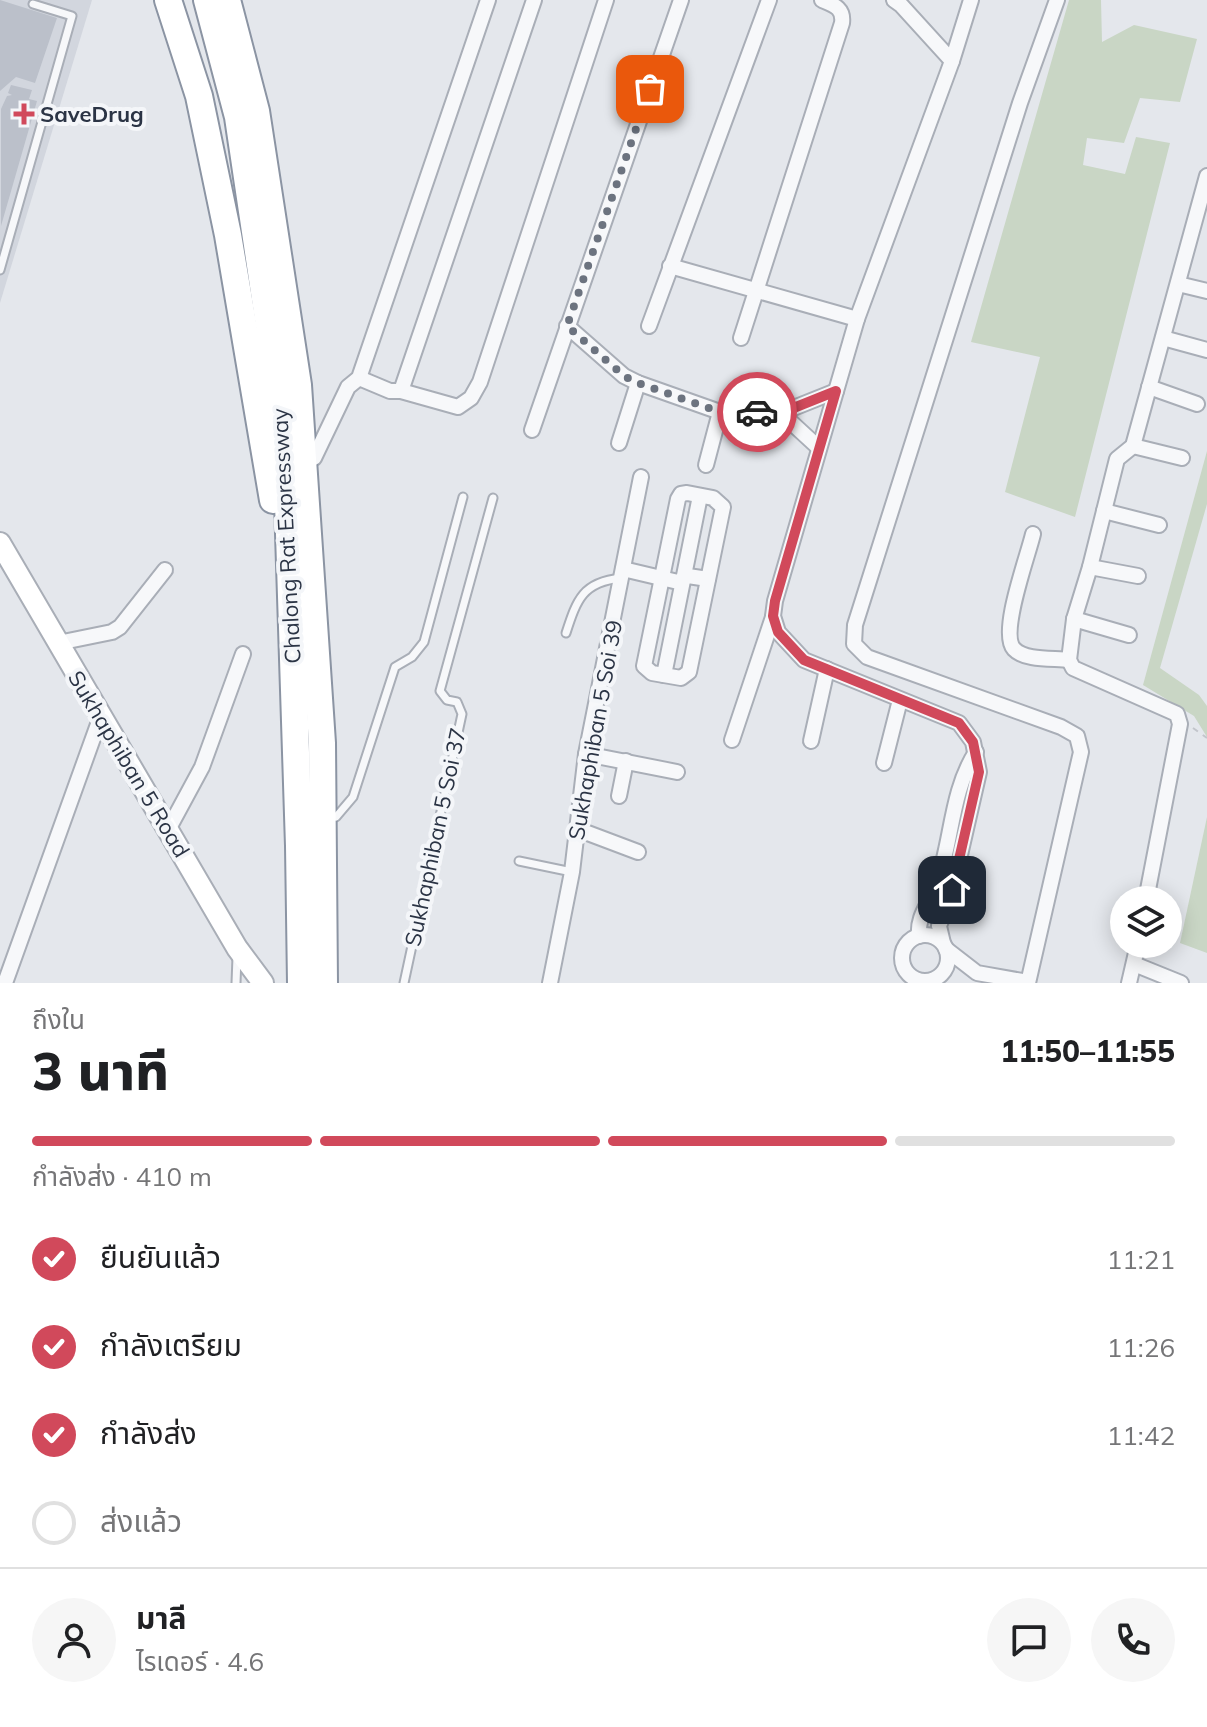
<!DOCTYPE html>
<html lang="th">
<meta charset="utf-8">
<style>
:root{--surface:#fff;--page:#f6f6f6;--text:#202124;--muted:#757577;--line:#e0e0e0;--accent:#d1495b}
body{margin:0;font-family:Mulish,"Noto Sans Thai",sans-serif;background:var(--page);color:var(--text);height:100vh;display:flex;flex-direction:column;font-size:30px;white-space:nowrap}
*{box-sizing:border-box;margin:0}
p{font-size:26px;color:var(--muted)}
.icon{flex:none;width:44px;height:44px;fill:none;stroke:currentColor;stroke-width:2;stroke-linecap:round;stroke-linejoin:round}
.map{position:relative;height:983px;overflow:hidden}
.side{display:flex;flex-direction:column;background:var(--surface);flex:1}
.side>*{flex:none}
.controls{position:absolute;left:1110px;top:886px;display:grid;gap:16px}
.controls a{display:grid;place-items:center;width:72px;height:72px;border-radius:50%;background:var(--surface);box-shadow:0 4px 20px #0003;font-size:40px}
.pin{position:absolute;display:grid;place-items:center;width:68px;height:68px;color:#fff;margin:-34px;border-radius:16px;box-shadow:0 4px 12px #0006}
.courier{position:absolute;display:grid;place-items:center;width:80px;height:80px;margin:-40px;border:6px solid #d1495b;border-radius:50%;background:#fff;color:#222;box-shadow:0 2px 10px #0007}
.summary em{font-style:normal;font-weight:800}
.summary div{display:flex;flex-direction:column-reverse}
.summary{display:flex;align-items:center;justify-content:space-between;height:136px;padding:0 32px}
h1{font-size:52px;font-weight:800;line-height:60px}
.bar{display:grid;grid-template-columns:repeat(4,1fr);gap:12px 8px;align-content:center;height:96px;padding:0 32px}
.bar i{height:10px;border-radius:6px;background:var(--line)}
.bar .selected{background:var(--accent)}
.bar p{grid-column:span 4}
.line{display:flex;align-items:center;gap:20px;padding:0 32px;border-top:2px solid var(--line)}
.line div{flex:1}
.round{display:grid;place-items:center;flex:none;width:84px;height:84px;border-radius:42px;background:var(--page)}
ol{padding:0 32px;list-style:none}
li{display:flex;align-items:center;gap:24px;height:88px}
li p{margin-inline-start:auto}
li .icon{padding:8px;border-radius:50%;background:var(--accent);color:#fff;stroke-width:4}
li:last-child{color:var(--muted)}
li i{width:44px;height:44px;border:4px solid var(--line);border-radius:50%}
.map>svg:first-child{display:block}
</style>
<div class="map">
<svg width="1207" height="983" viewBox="0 0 1207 983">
<rect width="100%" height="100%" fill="#e4e7ec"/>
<!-- built -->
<path fill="#d2d6de" d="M0,0H92L0,303Z"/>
<!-- green -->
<g fill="#c9d6c5">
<path d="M1069,0H1101L1102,42L1134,25L1197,39L1180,102L1140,98L1124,143L1087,138L1083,165L1125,174L1136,137L1170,143L1075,517L1005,492L1040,357L971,342Z"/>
<path d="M1207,451V504L1160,668L1199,695L1207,706V737L1194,716L1143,685Z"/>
<path d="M1207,817V953L1180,943Z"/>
</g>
<!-- building -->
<g fill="#bbc0ca">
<path d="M0,0L57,18L35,83L16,77L0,91Z"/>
<path d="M11,85L32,90L29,99L37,101L1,226V109L7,96L12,95L8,93Z"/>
</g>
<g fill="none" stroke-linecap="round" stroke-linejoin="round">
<!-- service casing -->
<g stroke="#a9aeb7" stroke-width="11">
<g id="service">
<path d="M0,270L72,16L33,4"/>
<path d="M566,633C577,599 583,582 621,578"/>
<path d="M336,817L353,797L395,667L412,657L424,642L463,497"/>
<path d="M519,861L572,872"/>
<path d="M236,983L237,957"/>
<path d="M404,983L462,714L457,702L447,700L440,691L493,498"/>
</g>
</g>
<!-- minor casing -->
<g stroke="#a9aeb7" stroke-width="18">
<g id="minor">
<path d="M894,0L901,5L952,61"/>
<path d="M670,266L857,319"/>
<path d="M1178,284L1207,291"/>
<path d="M567,326L624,376L638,383L720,412L781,413L836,391"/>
<path d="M649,326L769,0"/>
<path d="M741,338L842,23C844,8 834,5 822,0"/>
<path d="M1163,338L1207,350"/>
<path d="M359,378L390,391H401L534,0"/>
<path d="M1149,387L1197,404"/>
<path d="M401,391L458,407L471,398L480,382L606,0"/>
<path d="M781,413L819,448"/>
<path d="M532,430L681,0"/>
<path d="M619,443L638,383"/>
<path d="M1133,446L1182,458"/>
<path d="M314,458L348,387L359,378L488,0"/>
<path d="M706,465L720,412"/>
<path d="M687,493L713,498L723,507L689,672L681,678L652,673L644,666L678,499L681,494Z"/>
<path d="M1104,511L1159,525"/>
<path d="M1033,534C1028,556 999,633 1014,649C1025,661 1054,658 1069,660"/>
<path d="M1090,567L1138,576"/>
<path d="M623,569L678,582L688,576L708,579"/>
<path d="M1074,619L1129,635"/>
<path d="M58,643L112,632L120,627L165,570"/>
<path d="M664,675L700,496"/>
<path d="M732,740L773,617"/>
<path d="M811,741L827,669"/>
<path d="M586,754L677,772"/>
<path d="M884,763L900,700"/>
<path d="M619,796L626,761"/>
<path d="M577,829L638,852"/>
<path d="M168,830L202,767L243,654"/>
<path d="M1146,900L1180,724L1177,714L1073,668L1069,660L1074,619L1090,567L1117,459L1133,446L1207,176"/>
<circle cx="925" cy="958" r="23"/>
<path d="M919,936C917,915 930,904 937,884C952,841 951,791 976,752"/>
<path d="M943,943L939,926L952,890L979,772L973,742L959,723L804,660L778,632L773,616L775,601L857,319L952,61L971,0"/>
<path d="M946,949L977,973L1028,982"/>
<path d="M1134,964L1181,983"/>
<path d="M5,983L101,716"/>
<path d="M550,983L572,872L586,754L641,477"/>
<path d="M1028,983L1081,752L1077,736L1061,727L867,657L854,644L855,625L1020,103L1057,0"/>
<path d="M1129,983L1138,944"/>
</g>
</g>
<!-- secondary casing -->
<g stroke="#a9aeb7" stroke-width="24">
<path id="secondary" d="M0,543L237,948L263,983"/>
</g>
<!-- motorway casing -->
<g stroke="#8b94a3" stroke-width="30">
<g id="motorway">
<path d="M168,0L199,96L228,235L273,500"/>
<path d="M207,0L238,117L286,440L299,846L301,983"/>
<path d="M227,0L256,111L298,385L322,743L324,983"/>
</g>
</g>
<!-- path -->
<path stroke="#c2c5cb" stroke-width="2" stroke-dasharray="6 6" stroke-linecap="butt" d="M1193,728L1207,738"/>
<!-- service -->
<use href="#service" stroke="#f7f8fa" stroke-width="7"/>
<!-- minor -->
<use href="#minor" stroke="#f7f8fa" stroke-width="14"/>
<!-- secondary -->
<use href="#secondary" stroke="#fff" stroke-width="20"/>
<!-- motorway -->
<use href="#motorway" stroke="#fff" stroke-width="26"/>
</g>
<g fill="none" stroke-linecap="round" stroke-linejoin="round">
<!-- done -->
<path stroke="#6c737f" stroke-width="8" stroke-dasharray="0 14.4" d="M650,89L567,326L624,376L638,383L720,412H757"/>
<!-- route -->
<path stroke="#d1495b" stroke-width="10" d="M757,412L781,413L836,391L775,601L773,616L778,632L804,660L959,723L973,742L979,772L952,890"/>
</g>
<!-- markers -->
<path fill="#d1495b" stroke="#f4f6f9" stroke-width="3" d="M20 102h8v8h8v8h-8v8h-8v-8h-8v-8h8z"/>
<g text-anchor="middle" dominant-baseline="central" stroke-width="8" stroke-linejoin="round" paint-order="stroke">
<!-- poi labels -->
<g font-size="22" font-weight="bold" fill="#2b3445" stroke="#f4f6f9" text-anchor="start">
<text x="40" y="114">SaveDrug</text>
</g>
<!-- street labels -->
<g font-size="22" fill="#2b3445" stroke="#f4f6f9">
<text transform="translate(286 536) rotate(-93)">Chalong Rat Expressway</text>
<text transform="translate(595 730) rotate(-80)">Sukhaphiban 5 Soi 39</text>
<text transform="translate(129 764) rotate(59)">Sukhaphiban 5 Road</text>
<text transform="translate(435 837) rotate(-78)">Sukhaphiban 5 Soi 37</text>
</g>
</g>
</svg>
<div class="controls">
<a><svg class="icon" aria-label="layers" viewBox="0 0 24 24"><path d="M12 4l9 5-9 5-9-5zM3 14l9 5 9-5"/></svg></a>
</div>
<div class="pin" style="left:650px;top:89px;background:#ea580c"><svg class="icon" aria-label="bag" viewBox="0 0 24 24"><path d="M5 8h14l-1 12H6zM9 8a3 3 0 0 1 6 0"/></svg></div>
<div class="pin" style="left:952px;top:890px;background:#1f2937"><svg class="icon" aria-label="home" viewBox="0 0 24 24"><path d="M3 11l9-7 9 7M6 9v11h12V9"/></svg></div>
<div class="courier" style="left:757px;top:412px"><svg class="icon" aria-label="car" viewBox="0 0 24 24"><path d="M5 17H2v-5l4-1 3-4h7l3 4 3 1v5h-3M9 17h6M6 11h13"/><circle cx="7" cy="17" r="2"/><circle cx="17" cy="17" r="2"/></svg></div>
</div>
<section class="side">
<div class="summary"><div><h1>3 นาที</h1><p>ถึงใน</p></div><em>11:50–11:55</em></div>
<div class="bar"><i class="selected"></i><i class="selected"></i><i class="selected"></i><i></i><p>กำลังส่ง · 410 m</p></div>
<ol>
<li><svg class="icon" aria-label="check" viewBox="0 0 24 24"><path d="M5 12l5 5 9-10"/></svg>ยืนยันแล้ว<p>11:21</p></li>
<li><svg class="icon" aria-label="check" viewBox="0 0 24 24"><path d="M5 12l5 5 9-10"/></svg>กำลังเตรียม<p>11:26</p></li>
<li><svg class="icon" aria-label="check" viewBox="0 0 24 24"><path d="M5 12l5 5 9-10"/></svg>กำลังส่ง<p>11:42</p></li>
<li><i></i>ส่งแล้ว</li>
</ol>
<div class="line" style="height:144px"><a class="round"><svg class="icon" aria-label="person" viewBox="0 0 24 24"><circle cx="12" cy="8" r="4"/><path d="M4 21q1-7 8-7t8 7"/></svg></a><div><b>มาลี</b><p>ไรเดอร์ · 4.6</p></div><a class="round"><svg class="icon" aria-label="chat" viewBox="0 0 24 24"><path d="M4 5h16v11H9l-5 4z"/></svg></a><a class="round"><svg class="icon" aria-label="phone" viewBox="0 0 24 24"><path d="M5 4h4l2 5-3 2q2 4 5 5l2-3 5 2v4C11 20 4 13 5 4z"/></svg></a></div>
</section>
